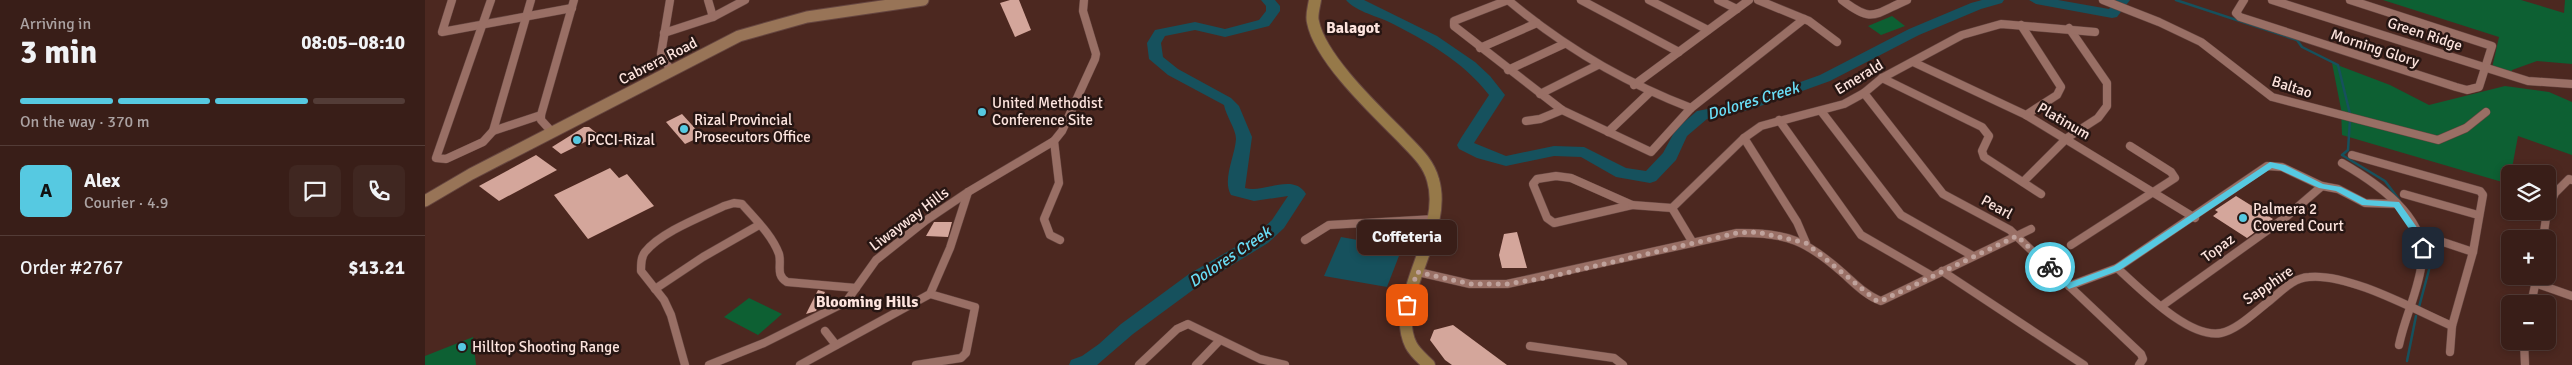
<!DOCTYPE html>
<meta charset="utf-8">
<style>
:root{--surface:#391e18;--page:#402721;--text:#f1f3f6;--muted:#aba2a2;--line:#533c37;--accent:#56c9e1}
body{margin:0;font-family:Signika,sans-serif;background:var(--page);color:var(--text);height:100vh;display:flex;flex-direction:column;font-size:19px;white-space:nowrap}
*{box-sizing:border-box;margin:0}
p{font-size:16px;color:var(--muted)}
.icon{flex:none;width:28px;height:28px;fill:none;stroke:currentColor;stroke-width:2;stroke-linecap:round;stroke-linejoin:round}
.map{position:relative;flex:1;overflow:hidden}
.details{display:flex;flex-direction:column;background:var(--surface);width:425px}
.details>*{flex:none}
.controls{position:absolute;left:2076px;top:165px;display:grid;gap:10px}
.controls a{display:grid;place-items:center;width:55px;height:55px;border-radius:8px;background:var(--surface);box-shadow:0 2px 8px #0003,0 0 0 1px var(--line);font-size:25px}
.pin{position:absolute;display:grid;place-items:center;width:42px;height:42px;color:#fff;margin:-21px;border-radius:10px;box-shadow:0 2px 8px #0006}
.courier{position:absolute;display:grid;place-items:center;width:50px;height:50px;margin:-25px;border:4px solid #56c9e1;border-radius:50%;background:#fff;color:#222;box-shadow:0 1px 6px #0007}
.bubble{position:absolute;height:35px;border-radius:8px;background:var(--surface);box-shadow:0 2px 8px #0003,0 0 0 1px var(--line);font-size:16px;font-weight:800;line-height:35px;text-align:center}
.head em{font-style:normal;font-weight:800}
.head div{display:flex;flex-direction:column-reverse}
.head{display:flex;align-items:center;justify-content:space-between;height:85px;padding:0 20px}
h1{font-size:32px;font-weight:800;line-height:38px}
.bar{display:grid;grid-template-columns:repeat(4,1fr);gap:8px 5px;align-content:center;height:60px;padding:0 20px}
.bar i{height:6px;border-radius:4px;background:var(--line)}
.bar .selected{background:var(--accent)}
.bar p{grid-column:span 4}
.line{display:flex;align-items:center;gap:12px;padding:0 20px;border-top:1px solid var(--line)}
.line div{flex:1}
.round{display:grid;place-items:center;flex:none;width:52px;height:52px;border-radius:8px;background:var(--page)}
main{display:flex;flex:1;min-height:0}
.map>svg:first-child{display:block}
</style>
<main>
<section class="details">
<div class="head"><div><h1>3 min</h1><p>Arriving in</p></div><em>08:05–08:10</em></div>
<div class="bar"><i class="selected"></i><i class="selected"></i><i class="selected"></i><i></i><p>On the way · 370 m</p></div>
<div class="line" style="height:90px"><b class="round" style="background:var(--accent);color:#111">A</b><div><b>Alex</b><p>Courier · 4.9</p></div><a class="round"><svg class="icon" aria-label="chat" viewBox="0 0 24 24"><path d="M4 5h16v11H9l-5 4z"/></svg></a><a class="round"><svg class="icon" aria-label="phone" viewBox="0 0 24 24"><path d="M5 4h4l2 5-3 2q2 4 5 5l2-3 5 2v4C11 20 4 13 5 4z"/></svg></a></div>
<div class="line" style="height:65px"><div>Order #2767</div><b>$13.21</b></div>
</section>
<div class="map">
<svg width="2147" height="365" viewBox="0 0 2147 365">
<rect width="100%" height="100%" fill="#4c2820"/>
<!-- green -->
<g fill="#0d6033">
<path d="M1958,0H2096L2139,13L2140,0H2147V64L2112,61L2087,70V75L2067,68L2074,37Z"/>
<path d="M1467,16L1480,26L1456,35L1443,26Z"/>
<path d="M1907,63L1965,85L2004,105L2080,86L2124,92L2147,102V155L2093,136L2084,184L1917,135L1916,109Z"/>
<path d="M324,298L357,314L333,335L299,317Z"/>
<path d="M48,337L51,365H0V356Z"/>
</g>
<!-- water -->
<path fill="#16515d" d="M916,237L977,248L962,287L899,276Z"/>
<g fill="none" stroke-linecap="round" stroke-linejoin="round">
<!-- stream -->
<g stroke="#16515d" stroke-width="2.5">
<path d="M1751,0L1872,40L1877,47L1913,65L1925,114"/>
<path d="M1925,120L1923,150L1917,155L1960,181L1975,201"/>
<path d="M1994,307L2009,251L1995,230"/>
<path d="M1982,361L1991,316"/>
</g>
<!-- river -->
<g fill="#16515d" fill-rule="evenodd">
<path d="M836,0H850L855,6V11L844,26L800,37L770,30L740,36L736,43L738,57L753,69L806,98L814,106L827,137L820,188C838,194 868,172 881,194L859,228L843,243L776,284L708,334L672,365H644L646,360L657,356L674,344L696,324L764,274L831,235L847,220L863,196L829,201L806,195C797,180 810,156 811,139C811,129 801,116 799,105L743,75L724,59L722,43L730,30L770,22L800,29L834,20L841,11V6Z"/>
<path d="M921,0H939L1012,36L1050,62L1065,76L1080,95L1049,143L1081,156L1129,146L1159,147L1201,168L1221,171L1238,153L1251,129L1272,111L1319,102L1395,75L1484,29L1546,3L1557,0H1579L1577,3L1556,9L1494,35L1405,81L1327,109L1282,119L1262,136L1251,160L1231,181L1225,183L1191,177L1156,157L1129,156L1081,166L1052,158L1034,149L1032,145L1036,138L1064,95C1038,61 1000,40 962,21C950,16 929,10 921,0Z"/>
<path d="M1604,0H1633L1684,9L1691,0H1705L1692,17L1687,18L1611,4Z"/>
</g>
</g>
<!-- building -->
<g fill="#d4a69b">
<path d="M585,0H594L606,30L590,37L575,3Z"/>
<path d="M257,114L277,136L260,144L241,122Z"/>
<path d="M159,127H164L174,135L136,154L127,147Z"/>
<path d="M111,155L132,170L74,201L54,186Z"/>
<path d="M185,168L194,178L202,174L229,206L163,239L129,195Z"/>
<path d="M1811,196L1848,219L1822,238L1788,216L1793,212L1790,210Z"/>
<path d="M509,222H527L523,237L501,236Z"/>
<path d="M1092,232L1102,268H1077L1074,255L1079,234Z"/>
<path d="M393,290L400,292L391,311L381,314Z"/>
<path d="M1028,325L1082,365H1027L1020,360L1005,340L1009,330Z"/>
</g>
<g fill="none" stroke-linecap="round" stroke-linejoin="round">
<!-- minor casing -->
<g stroke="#664640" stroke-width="9">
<g id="minor">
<path d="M27,0L17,32L147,8"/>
<path d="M66,0L11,158L21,159L58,142L68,131L116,115"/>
<path d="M245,0L236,54L246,71"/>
<path d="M283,0L288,17"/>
<path d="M1083,0L1029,21V26L1137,110L1226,152L1266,108L1379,19"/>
<path d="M1083,0C1139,47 1198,82 1266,108"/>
<path d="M1156,0L1254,52"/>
<path d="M1224,0L1283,30"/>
<path d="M1293,0L1312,9"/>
<path d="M1333,0L1384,21L1412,42"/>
<path d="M1417,0C1448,24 1449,14 1482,0"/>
<path d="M1678,0L1734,22L1776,42L1847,97L2013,140L2041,128L2061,112"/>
<path d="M1819,0L1811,13L1815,17L2031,87L2042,90L2054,87L2067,46L1925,0"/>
<path d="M1847,0L2103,81L2147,84"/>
<path d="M1596,25L1636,87L1632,95L1601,115"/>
<path d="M239,33L288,17L320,0"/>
<path d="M1055,48L1112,23"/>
<path d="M1488,62L1601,115L1770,218"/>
<path d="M1083,70L1139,44"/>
<path d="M1457,78L1557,127L1564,136L1557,151L1559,157L1616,194"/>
<path d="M1209,85L1324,0"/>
<path d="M1439,93L1518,194L1585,230L1716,354L1718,359L1714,365"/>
<path d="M1115,94L1173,65"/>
<path d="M1396,111L1476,215L1548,256"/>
<path d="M1354,120L1436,235L1507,276"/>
<path d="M1101,121L1115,119L1137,110"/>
<path d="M68,131L106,0"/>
<path d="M127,132L116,120V115L149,0"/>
<path d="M1183,132L1225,92"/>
<path d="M1319,138L1372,222L1381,243"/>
<path d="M629,141L634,183L619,219L625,235L635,240"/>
<path d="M1927,155L2055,191L2058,195L2048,252L2027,326L2025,352"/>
<path d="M1917,163C1950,182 2003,217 1997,261C1994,290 1980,316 1974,345"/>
<path d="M1131,176L1146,178L1207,205L1129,223L1122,218L1108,184L1112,179Z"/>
<path d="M1598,182L1642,138L1673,118L1682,106V83L1644,28"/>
<path d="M1979,194L2053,215"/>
<path d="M1207,205L1247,208"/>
<path d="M2122,211L2130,193L2144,179L2147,180"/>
<path d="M2009,239L2048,252"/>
<path d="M2118,239L2122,211"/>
<path d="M880,240L904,225L1010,219"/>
<path d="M1268,243L1247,208L1319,138L1336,126L1419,104L1439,93L1457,78L1537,35L1576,24L1670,32"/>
<path d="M1646,245L1750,178L1746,172L1705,146"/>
<path d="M1692,268C1715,288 1763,339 1796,333C1812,330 1830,312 1843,302C1856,292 1867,278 1884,277C1924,273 1990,310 2027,326"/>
<path d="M1517,271L1659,365"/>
<path d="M993,272L1045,284H1082L1312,233C1362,232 1382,241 1419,274C1430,284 1442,296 1456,301L1606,229"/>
<path d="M2110,283L2147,296"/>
<path d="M1644,286L1692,268L1842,166L1857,167L1897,186"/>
<path d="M230,289L278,257L334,225"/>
<path d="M2106,304L2112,276"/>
<path d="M1738,305L1861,217L1897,186L1913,189L1940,203L1971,204"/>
<path d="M400,331L411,345"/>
<path d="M2099,341L2100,365"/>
<path d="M1105,346L1189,358L1198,365"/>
<path d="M260,365L246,315L239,300L216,271C216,264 216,257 220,252C236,232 276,217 299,206L309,203L317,204C330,219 347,235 354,254C357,265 350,275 362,282L431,288"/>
<path d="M284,365L339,343L421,302L451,260L500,221L543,192L629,141L637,131L670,59L671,54L658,11L659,0"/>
<path d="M375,365L505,294L525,248L543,192"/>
<path d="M491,365L536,358L541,353L550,307L505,294"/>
<path d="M714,365L752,329L763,324L835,359L860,365"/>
<path d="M771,365L795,340"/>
</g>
</g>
<!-- secondary casing -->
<g stroke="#664640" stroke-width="13">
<path id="secondary" d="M0,201L46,174L314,36L382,17L498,0"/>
</g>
<!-- primary casing -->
<g stroke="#664640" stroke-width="14">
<path id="primary" d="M890,0C889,7 886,16 888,22C895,58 949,109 975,135C988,149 1003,161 1008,180C1024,233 963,299 986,345C990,353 998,359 1004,365"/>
</g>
<!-- minor -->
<use href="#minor" stroke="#996f65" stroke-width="8"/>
<!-- secondary -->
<use href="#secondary" stroke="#987457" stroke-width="11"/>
<!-- primary -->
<use href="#primary" stroke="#967949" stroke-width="12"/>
</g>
<!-- route -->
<path fill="#56c9e1" d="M1845,162L1860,165L1898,184L1916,187L1942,200L1974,202L1998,236L2002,248L1995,250L1991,239L1969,207L1937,205L1911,191L1894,188L1855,170L1847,168L1695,270L1644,289L1621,267L1625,264L1628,265L1646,282L1689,266Z"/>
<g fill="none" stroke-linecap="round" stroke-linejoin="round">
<!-- done -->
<path stroke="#bfa29c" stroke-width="5" stroke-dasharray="0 9" d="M982,305L992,272L1046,284H1082L1119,278L1312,233L1332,232L1381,243L1452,301H1456L1592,236L1625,267"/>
</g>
<!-- markers -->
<g fill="#56c9e1" stroke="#271613" stroke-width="2">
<circle cx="557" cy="112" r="5"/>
<circle cx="259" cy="129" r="5"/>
<circle cx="152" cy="140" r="5"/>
<circle cx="1818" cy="218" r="5"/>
<circle cx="37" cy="347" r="5"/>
</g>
<g text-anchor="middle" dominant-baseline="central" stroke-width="5" stroke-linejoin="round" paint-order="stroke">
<!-- street labels -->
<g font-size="15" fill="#fde4de" stroke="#271613">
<text transform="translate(2000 34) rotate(18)">Green Ridge</text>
<text transform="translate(1950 48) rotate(18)">Morning Glory</text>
<text transform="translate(233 61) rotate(-27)">Cabrera Road</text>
<text transform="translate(1434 77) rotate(-31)">Emerald</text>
<text transform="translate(1867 87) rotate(18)">Baltao</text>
<text transform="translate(1639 121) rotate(30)">Platinum</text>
<text transform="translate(1572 207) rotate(29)">Pearl</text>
<text transform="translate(484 219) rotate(-37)">Liwayway Hills</text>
<text transform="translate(1793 248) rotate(-36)">Topaz</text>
<text transform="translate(1843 285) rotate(-34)">Sapphire</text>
</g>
<!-- poi labels -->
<g font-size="15" fill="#fde4de" stroke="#271613" text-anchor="start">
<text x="567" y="103">United Methodist<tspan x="567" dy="17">Conference Site</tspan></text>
<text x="269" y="120">Rizal Provincial<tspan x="269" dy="17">Prosecutors Office</tspan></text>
<text x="162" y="140">PCCI-Rizal</text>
<text x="1828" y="209">Palmera 2<tspan x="1828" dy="17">Covered Court</tspan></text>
<text x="47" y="347">Hilltop Shooting Range</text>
</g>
<!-- neighbourhood labels -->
<g font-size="16" font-weight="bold" fill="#fde4de" stroke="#271613">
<text x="928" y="28">Balagot</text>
<text x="442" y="302">Blooming Hills</text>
</g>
<!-- water labels -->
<g font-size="16" font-style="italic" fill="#69def7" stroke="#271613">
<text transform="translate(1328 101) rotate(-17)">Dolores Creek</text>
<text transform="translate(805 257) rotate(-34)">Dolores Creek</text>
</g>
</g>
</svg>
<div class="controls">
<a><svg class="icon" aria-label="layers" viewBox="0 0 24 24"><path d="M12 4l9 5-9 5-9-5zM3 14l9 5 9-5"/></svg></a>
<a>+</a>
<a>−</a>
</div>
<div class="pin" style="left:982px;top:305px;background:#ea580c"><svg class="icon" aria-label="bag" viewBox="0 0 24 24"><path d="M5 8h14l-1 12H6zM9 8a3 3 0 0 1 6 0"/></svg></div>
<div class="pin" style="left:1998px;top:248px;background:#1f2937"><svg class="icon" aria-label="home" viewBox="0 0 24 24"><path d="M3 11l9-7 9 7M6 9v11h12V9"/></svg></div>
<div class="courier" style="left:1625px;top:267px"><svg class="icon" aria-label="bike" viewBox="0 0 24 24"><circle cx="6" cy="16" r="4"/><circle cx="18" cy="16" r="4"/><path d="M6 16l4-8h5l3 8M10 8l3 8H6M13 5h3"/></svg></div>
<div class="bubble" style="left:932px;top:220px;width:100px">Coffeteria</div>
</div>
</main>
